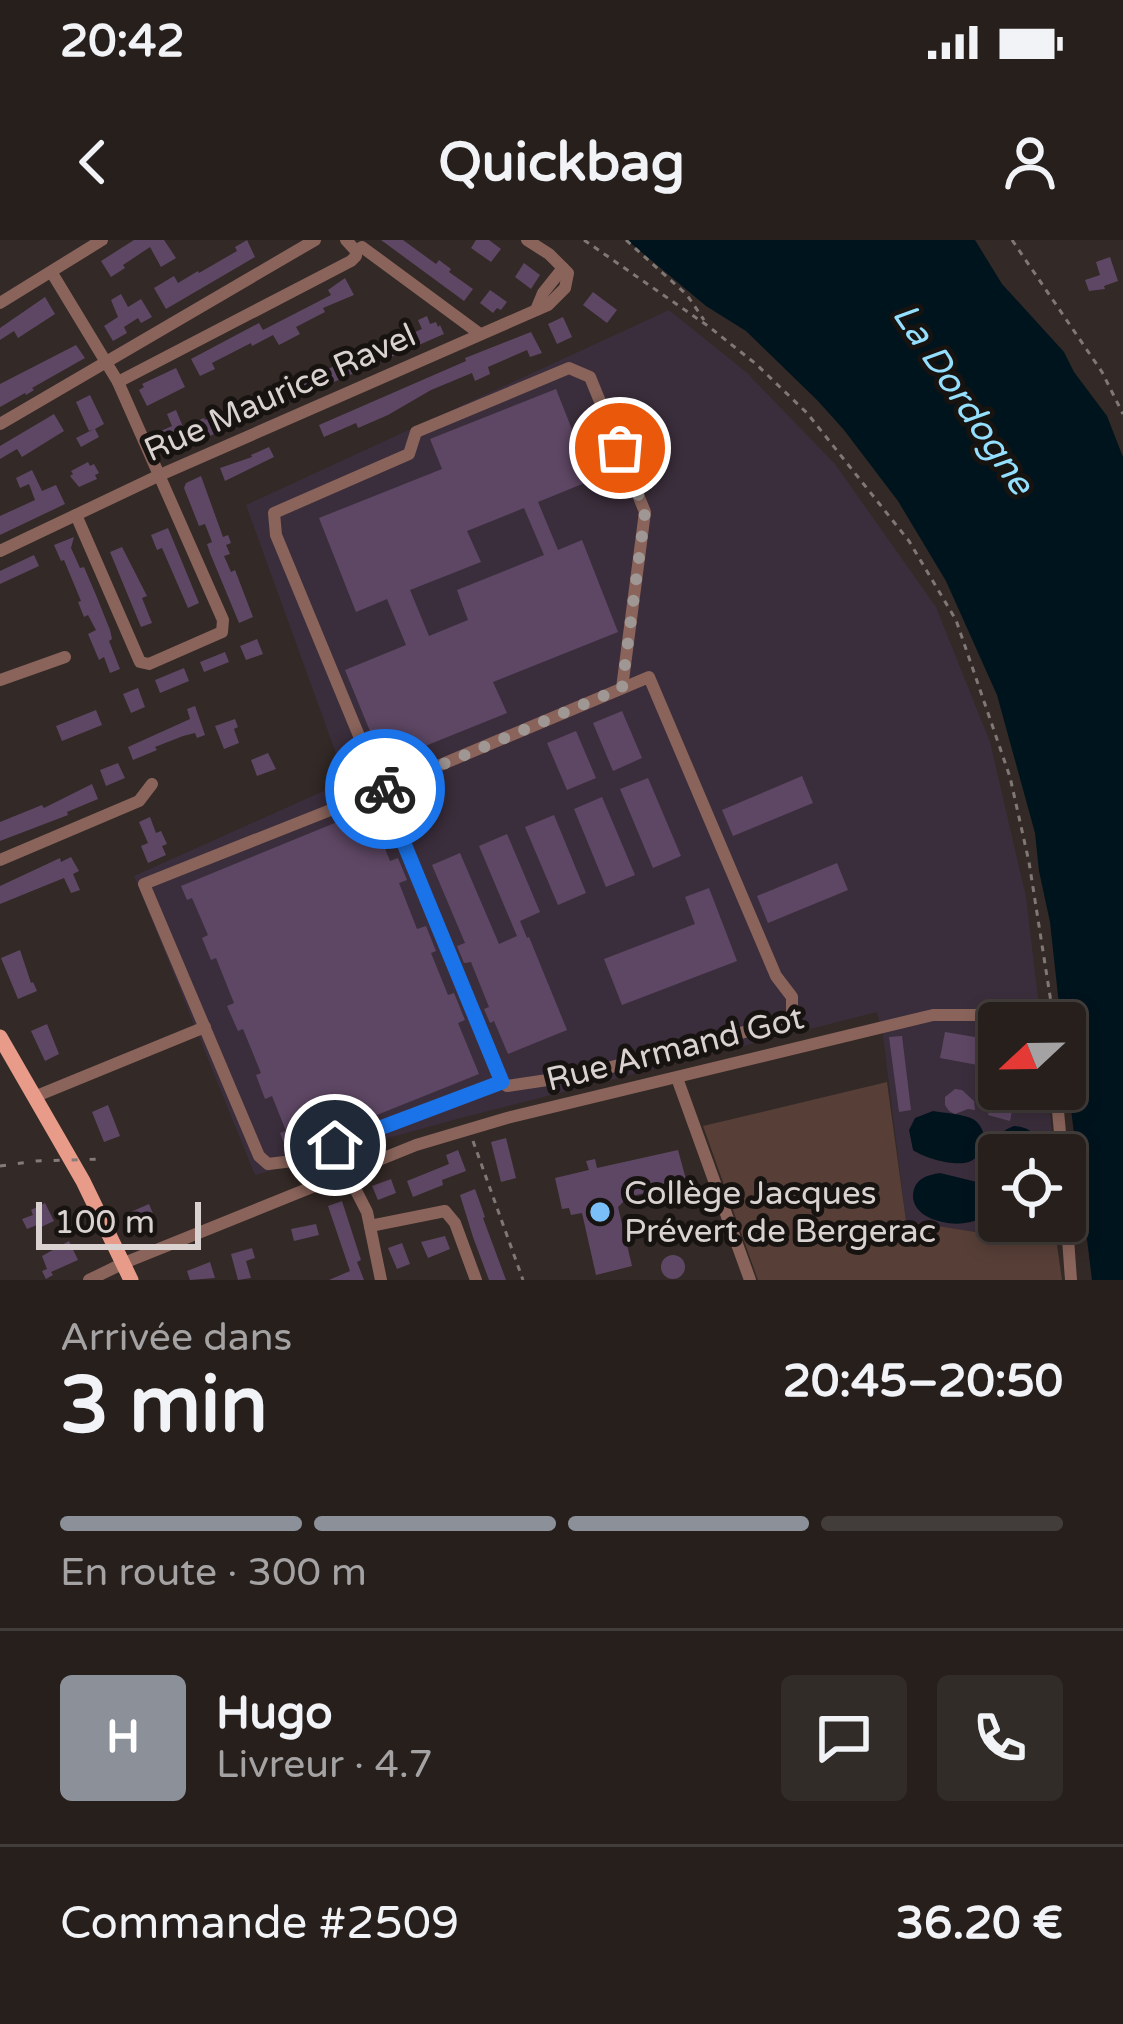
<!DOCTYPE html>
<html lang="fr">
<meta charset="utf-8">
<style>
:root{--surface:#261f1c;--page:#322c29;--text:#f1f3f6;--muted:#a4a2a3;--line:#423d3b;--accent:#8c9099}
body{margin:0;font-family:"Varela Round",sans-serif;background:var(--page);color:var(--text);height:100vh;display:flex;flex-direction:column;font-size:45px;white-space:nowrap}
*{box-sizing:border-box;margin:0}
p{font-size:39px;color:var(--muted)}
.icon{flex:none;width:66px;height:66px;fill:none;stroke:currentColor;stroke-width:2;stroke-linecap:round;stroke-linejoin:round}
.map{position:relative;height:1040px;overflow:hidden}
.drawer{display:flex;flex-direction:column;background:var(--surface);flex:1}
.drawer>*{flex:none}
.needle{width:78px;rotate:248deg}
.tools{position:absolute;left:978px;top:762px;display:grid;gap:24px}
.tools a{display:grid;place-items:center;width:108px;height:108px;border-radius:12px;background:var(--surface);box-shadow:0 6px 18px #0003,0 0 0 3px var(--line);font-size:60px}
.scale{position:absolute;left:36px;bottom:30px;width:165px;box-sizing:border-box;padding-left:12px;border:6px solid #d9d2d0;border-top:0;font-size:33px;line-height:42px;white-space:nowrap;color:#d9d2d0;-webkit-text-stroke:9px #171311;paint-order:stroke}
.pin{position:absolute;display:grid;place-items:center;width:102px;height:102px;color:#fff;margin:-51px;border:6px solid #fff;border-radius:50%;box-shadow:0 3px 12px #0007}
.courier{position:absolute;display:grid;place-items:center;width:120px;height:120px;margin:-60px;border:9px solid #1a73e8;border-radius:50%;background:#fff;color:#222;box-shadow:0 3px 15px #0007}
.headline em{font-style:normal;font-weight:800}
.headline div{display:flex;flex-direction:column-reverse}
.headline{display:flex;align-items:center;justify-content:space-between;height:204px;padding:0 60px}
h1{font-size:78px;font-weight:800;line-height:90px}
.bar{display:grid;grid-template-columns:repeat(4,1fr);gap:18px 12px;align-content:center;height:144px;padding:0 60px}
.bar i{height:15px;border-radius:9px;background:var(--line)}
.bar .current{background:var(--accent)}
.bar p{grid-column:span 4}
.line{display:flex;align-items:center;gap:30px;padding:0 60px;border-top:3px solid var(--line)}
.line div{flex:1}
.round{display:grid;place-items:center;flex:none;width:126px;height:126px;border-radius:12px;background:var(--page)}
.status{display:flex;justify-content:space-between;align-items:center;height:84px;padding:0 60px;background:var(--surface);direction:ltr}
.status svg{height:33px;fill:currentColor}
header{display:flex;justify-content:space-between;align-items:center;height:156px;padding:0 60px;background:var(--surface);font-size:54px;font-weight:800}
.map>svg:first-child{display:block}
</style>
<div class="status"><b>20:42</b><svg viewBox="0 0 49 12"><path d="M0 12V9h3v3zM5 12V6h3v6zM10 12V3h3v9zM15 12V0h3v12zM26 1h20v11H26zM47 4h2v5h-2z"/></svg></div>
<header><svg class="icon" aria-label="back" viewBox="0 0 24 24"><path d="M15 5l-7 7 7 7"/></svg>Quickbag<svg class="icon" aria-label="person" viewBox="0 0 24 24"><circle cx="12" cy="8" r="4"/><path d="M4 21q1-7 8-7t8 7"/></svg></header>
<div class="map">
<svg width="1123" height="1040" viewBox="0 0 1123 1040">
<rect width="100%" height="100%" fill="#332926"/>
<!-- industrial -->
<path fill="#3b2e3c" d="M669,70L746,132L835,224L936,367L990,502L1026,657L1041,783H999V849H1048L1054,915H999V981H1061L1063,1003L1057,1005L906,981L883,795L877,772L457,879L255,935L134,636L346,541L246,265Z"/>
<!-- green -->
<path fill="#573f37" d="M887,842L906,981L1057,1005L1062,1040H758L703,886Z"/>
<!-- water -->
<g fill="#00141d">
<path d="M627,0H975L1002,44L1064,112L1074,132L1107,176L1123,217V1040H1092L1065,820V783H1061L1050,682L1039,631L1035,593L997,455L946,341L898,261L844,190L818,161L746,91L706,66Z"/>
<path d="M933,871C945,873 963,874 973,879C989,889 987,913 971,921C958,928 924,918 913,910L909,890L915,878Z"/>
<path d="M1014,886C1031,887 1043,897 1040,915H999V922C990,906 997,892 1014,886Z"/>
<path d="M940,933L981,943C1021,995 911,995 913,955C914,939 927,935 940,933Z"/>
</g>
<!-- building -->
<g fill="#5e4764" fill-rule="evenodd">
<path d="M134,0H164L176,18L161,27L150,7L123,25L125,28L111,37L101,21Z"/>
<path d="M247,0L255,17L166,69L154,48L174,36L178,43L198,31L199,33L237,11L235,7Z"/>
<path d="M381,0H403L436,24L439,20L451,29L449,32L473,49L464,61Z"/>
<path d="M476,0H489L501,9L491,22L471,8Z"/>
<path d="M1110,17L1118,41L1104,46L1105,49L1089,51L1085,40L1100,35L1096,22Z"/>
<path d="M524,23L540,35L531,49L515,37Z"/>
<path d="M345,38L354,55L323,68L325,72L296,87L300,94L279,105L273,95L252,106L251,103L212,123L215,129L200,136L191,119L259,83L263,90L298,72L331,55L328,50Z"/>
<path d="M490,50L507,62L501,70L497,68L493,73L480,63Z"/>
<path d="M593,52L617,70L607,83L583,65Z"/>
<path d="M121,54L128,67L141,59L152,77L141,83L138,78L124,87L127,93L113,101L104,86L118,77L111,60Z"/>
<path d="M45,57L55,74L18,98L14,91L0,100V88Z"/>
<path d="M427,76L430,84L436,82L438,87L440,85L444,94L173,212L169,210L161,191L172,186L167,174L176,170L183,187L204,178L205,180L239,165L238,161L258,152L263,157L316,131L317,133L348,121L422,89L418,80Z"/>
<path d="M563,77L572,97L557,104L548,84Z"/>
<path d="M531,92L542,113L530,117L527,110L488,127L490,134L475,141L472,133L431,150L388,175L358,188L356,183L324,197L319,185L466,121L465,118Z"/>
<path d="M76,105L85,118L32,148L34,150L26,155L25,153L0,167V144Z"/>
<path d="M176,128L185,147L147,166L139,150L144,147L142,144Z"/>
<path d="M556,149L592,240L538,262L558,310L582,300L618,392L493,442L507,473L383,523L345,430L406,405L387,359L356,372L319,278L442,229L430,199ZM524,268L544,315L457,350L468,380L429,396L410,350L481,322L467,291Z"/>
<path d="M90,155L104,184L95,189L99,197L81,207L76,198L94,189L89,191L76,162Z"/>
<path d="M54,174L64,191L22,217L17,209L0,219V206Z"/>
<path d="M269,207L274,217L225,241L220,228L252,217L251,215Z"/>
<path d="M88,222L90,226L94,224L99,233L95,235L97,239L79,247L70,236L73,234L71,231Z"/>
<path d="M32,230L42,251L56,245L65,264L0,295V276L35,260L29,244L20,248L16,238Z"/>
<path d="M201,236L223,297L228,295L231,303L226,305L230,314L224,316L231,332L235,330L253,377L239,383L210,313L207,304L212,302L205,284L199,286L184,248L186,243Z"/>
<path d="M168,288L199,363L188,368L162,308L157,310L151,295Z"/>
<path d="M74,297L71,308L80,328L84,327L96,355L110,390L112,399L109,401L120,429L110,433L104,417L99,420L88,394L96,390L88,375L84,377L78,362L81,361L64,320L61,321L54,305Z"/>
<path d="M122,307L147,356L142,358L152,383L141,387L110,312Z"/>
<path d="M34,315L39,326L0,344V331Z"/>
<path d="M257,399L263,414L246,420L240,406Z"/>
<path d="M225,412L229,422L204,432L200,422Z"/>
<path d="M184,428L189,441L160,453L155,440Z"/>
<path d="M138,448L145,467L131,473L123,454Z"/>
<path d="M195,466L205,495L197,498L195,493L183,496L155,507L157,510L133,520L128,507L190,479L187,469Z"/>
<path d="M96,470L102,485L62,501L56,486Z"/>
<path d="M622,471L642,518L613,531L593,483Z"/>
<path d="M235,479L238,487L234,489L239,503L224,509L215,486Z"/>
<path d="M576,491L596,538L567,550L547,503Z"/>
<path d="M268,513L276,529L257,536L251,520Z"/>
<path d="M118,523L125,538L106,546L100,530Z"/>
<path d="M802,536L813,563L733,596L722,570Z"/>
<path d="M648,538L681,616L653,628L620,549Z"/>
<path d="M92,544L98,559L67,572L68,575L0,601V582L42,565L44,568Z"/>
<path d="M602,557L635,635L606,647L574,569Z"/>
<path d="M369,569L390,621L398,618L407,640L399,643L417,689L426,686L436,711L431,713L448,755L454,753L465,780L458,783L479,834L287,911L280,893L286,891L272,856L265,859L256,835L261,833L243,789L238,791L227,766L234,763L216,718L211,720L202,698L208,695L192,658L187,660L181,646Z"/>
<path d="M554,575L586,653L558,665L525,587Z"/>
<path d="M150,577L156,593L161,591L167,604L162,606L166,615L148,623L141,606L148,603L139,582Z"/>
<path d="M507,594L540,672L520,681L527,698L529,697L567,790L508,814L494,781L490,783L484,769L489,767L471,722L464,723L457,706L465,703L432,625L460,613L499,704L517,696L479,606Z"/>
<path d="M71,617L79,631L73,634L80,650L71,653L64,638L0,664V646L60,618L61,622Z"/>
<path d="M837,623L848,650L768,683L757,656Z"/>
<path d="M709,648L737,721L622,765L604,719L695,684L685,657Z"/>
<path d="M20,710L31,743L33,742L37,751L18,759L1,718Z"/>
<path d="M47,784L59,814L45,821L31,791Z"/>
<path d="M945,792L999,801V829L940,818Z"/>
<path d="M902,796L911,870L899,872L889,797Z"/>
<path d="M955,849L962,850L974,861L975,870L968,869L955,874L949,871L945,865V857Z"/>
<path d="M992,857L1014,861L1010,881L988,875Z"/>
<path d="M108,865L120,896L104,902L92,872Z"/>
<path d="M506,898L516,938L501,942L491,902Z"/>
<path d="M458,910L466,931L442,940L443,945L413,957L407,941L449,924L446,915Z"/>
<path d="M678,910L687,943L628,957L618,967L632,1026L596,1035L582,973L571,975L569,968L562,969L555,938L589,930L586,921L595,919L597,928Z"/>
<path d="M391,939L396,953L378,960L372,946Z"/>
<path d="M475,949L485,977L483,978L506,1040H489L473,997L460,955Z"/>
<path d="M342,961L361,1020L357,1022L364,1040H329L350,1031L328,966Z"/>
<path d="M45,963L54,981L39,988L37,985L27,989L22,979L33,975L31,970Z"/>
<path d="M149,964L156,981L138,989L133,971Z"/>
<path d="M316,984L319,995L294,1001L291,989Z"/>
<path d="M445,996L450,1009L428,1018L421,1002Z"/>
<path d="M69,1001L78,1020L51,1032L53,1035L46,1039L42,1031L47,1029L42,1016Z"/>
<path d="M402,1003L410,1024L397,1029L388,1008Z"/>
<path d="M252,1008L255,1018L246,1021L251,1038L238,1040L231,1014Z"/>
<circle cx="673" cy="1027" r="12"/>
<path d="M210,1022L215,1038L190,1040L187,1031Z"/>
</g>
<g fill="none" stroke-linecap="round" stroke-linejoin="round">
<!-- path -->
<g stroke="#807875" stroke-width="3" stroke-dasharray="6 6" stroke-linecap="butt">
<path d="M584,0L708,86L756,124L807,173L909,301L956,380L1010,537L1029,622L1053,775"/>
<path d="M626,0L687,55L704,80"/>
<path d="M1012,0L1102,132L1123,174"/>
<path d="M473,901L523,1040"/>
<path d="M1070,922L1073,949"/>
</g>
<!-- minor -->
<g stroke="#8a645b" stroke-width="12">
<path d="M356,11L362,7L480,94"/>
<path d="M52,33L118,142L223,380L222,392L149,424L140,422L76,275"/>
<path d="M0,63L102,0"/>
<path d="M536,70L543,53L563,28"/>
<path d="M118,142L351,21L356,16V11L346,0"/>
<path d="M0,184L315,0"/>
<path d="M0,311L160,235L548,65L565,48L568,33L549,14L527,0"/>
<path d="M649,437L776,736L792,757V774L786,781L581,835L507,846L502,842L293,921L268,924L259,916L144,644L381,550Z"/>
<path d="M0,440L65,417"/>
<path d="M0,620L139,561L152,544"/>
<path d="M677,838L750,1040"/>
<path d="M502,842L276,295L274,273L409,214L416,192L569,128L590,137L645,272L622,448"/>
<path d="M1056,849L1062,915"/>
<path d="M34,857L205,787"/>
<path d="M347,933L367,972L381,1040"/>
<path d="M1065,957L1071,1040"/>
<path d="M370,986L445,971L455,983L476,1040"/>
<path d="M89,1040L124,1023L416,905L507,878L933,775H1023L1040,778L1046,783"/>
</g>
<!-- major -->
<path stroke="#e99b89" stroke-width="15" d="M0,797L83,941L131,1040"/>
<!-- rail -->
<path stroke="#857c7a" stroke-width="3" stroke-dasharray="6 12" stroke-linecap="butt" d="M0,926L36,921L102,919"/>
</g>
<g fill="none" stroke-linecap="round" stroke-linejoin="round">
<!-- done -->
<path stroke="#9f9794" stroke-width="12" stroke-dasharray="0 21.6" d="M385,549L622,448L645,272L620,208"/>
<!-- route -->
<path stroke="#1a73e8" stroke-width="15" d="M335,905L502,842L382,550L385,549"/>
</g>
<!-- markers -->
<circle fill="#7abff8" stroke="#171311" stroke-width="4.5" cx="600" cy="972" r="12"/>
<g text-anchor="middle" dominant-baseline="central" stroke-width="10" stroke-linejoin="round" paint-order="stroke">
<!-- street labels -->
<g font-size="33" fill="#d9d2d0" stroke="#171311">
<text transform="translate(280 153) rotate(-24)">Rue Maurice Ravel</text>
<text transform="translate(675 809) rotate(-14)">Rue Armand Got</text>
</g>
<!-- poi labels -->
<g font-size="33" fill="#d9d2d0" stroke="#171311" text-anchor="start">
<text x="624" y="953">Collège Jacques<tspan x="624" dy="38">Prévert de Bergerac</tspan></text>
</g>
<!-- water labels -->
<g font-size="36" font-style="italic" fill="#94dffd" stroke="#171311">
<text transform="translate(963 159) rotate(56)">La Dordogne</text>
</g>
</g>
</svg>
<div class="tools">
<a><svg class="needle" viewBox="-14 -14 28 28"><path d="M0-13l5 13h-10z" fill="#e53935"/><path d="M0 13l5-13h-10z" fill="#a4a2a3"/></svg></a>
<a><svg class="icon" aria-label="locate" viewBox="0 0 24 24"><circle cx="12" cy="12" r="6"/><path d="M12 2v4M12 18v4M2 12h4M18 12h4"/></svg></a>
</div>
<div class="scale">100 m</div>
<div class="pin" style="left:620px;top:208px;background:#ea580c"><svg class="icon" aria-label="bag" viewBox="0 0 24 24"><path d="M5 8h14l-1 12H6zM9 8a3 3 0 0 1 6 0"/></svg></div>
<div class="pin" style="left:335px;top:905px;background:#1f2937"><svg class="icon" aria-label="home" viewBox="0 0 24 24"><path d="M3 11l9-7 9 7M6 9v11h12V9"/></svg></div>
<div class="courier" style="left:385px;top:549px"><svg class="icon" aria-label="bike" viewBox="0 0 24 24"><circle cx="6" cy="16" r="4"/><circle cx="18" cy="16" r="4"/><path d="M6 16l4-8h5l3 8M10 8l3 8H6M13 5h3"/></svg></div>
</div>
<section class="drawer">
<div class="headline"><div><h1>3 min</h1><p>Arrivée dans</p></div><em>20:45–20:50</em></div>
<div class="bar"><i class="current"></i><i class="current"></i><i class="current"></i><i></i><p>En route · 300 m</p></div>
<div class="line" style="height:216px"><b class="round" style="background:var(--accent);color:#fff">H</b><div><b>Hugo</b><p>Livreur · 4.7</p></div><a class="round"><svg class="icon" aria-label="chat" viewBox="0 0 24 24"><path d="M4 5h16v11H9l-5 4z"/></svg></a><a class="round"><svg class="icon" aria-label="phone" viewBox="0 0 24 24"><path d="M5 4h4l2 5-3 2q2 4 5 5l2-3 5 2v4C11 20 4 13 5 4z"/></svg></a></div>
<div class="line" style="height:156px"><div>Commande #2509</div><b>36.20 €</b></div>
</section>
